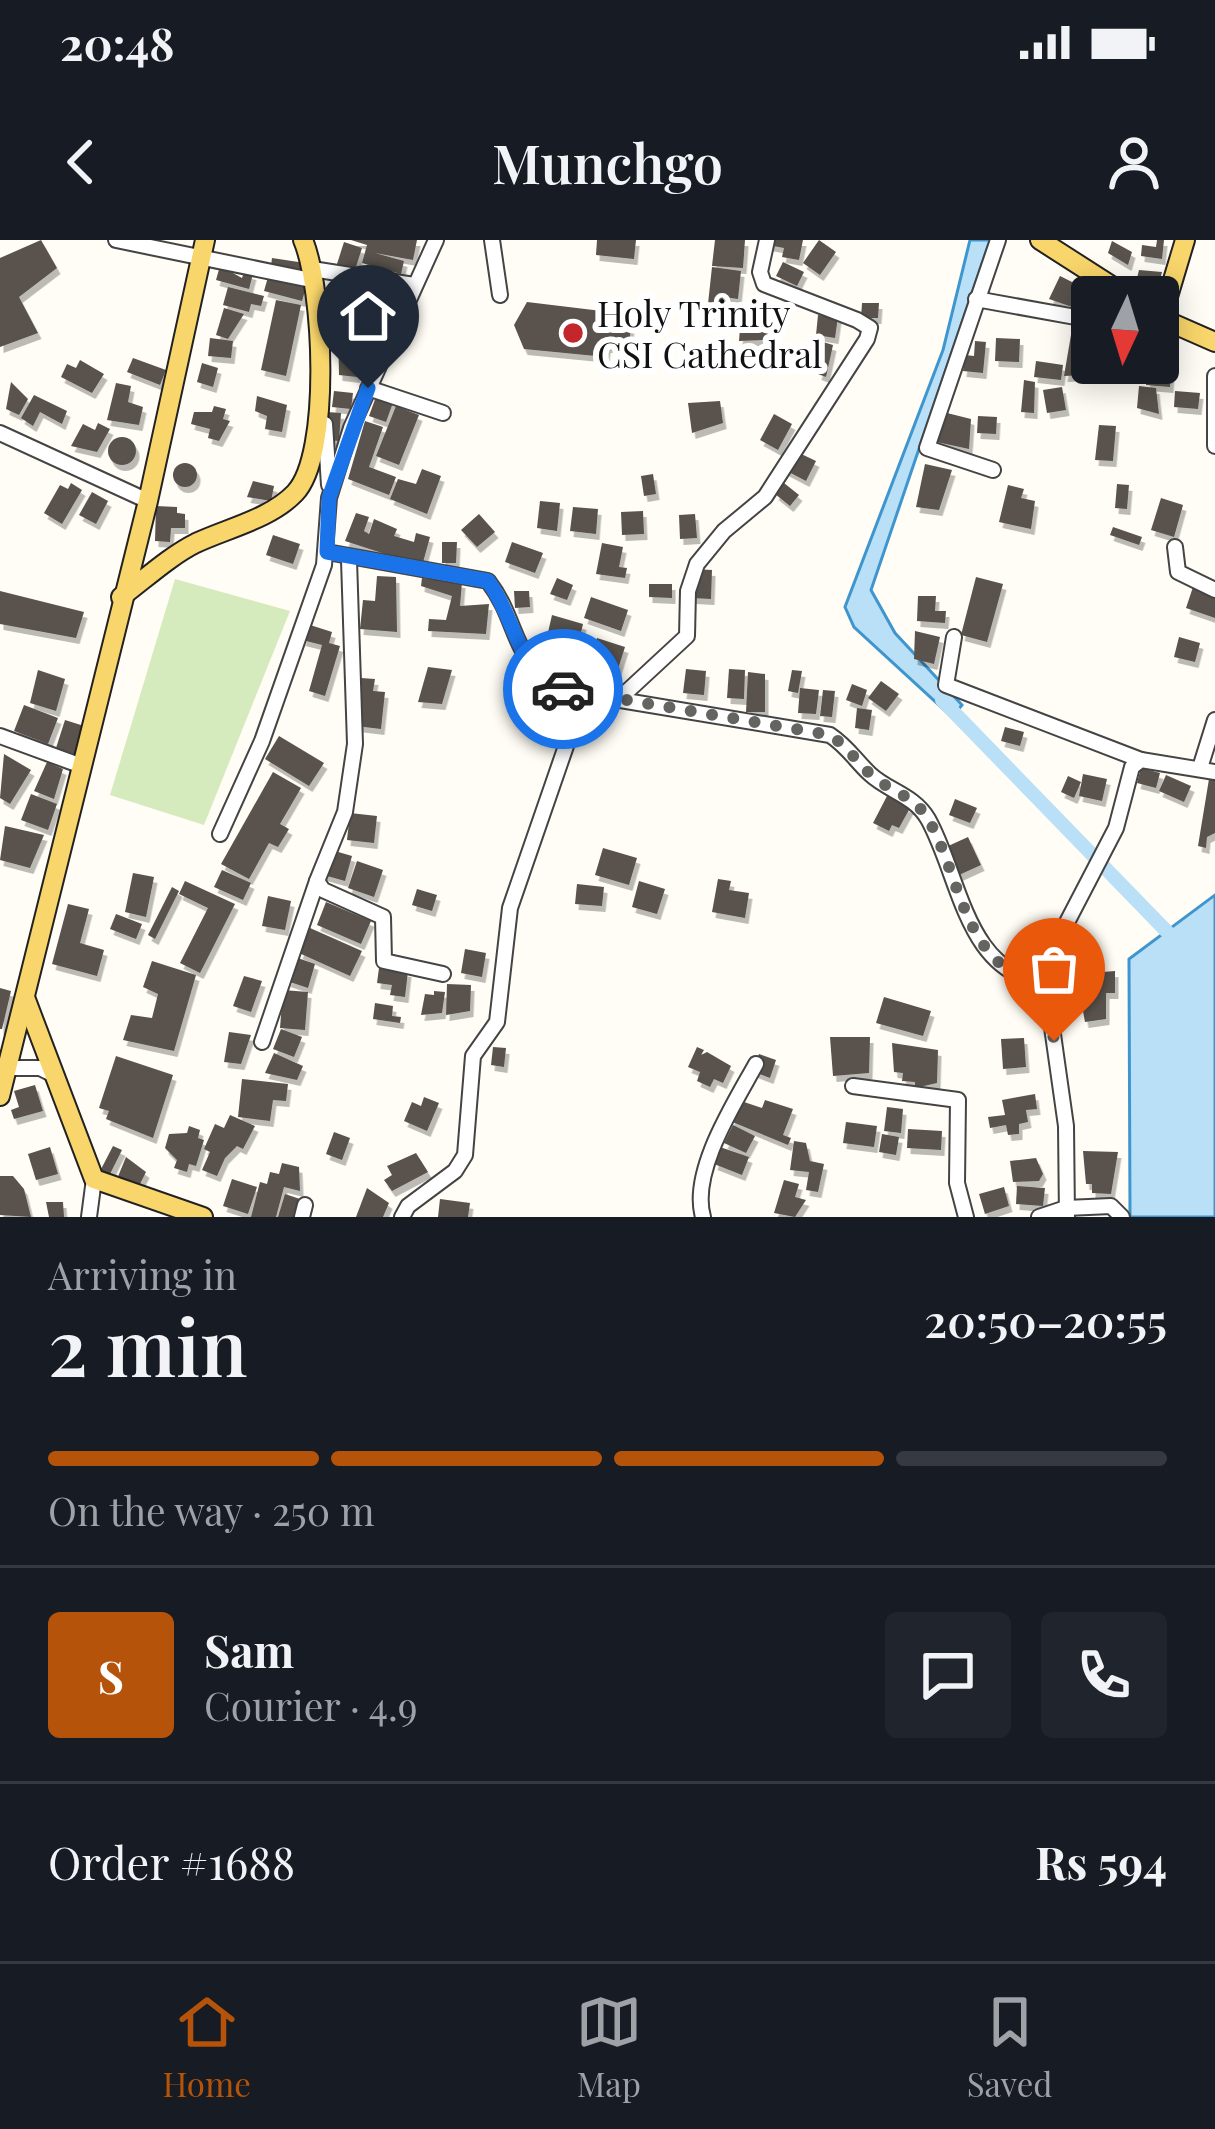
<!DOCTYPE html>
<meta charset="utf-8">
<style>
:root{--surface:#171b24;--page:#20242c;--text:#f1f3f6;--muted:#9ea1a6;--line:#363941;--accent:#b45309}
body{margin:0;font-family:"Playfair Display",serif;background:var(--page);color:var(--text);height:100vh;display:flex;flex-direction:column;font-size:45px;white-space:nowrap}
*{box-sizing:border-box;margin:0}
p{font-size:39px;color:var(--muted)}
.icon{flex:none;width:66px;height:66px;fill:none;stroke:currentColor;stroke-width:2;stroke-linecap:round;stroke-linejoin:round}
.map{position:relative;height:977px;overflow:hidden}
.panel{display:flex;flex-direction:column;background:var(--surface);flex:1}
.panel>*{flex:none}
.needle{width:78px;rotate:184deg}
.fabs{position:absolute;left:1071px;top:36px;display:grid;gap:24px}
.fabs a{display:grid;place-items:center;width:108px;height:108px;border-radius:12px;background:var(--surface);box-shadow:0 6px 30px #0003;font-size:60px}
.pin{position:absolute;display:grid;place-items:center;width:102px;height:102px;color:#fff;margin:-123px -51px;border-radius:50% 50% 50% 0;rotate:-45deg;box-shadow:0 0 12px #0007}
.pin .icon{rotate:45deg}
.courier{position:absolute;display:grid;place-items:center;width:120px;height:120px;margin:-60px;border:9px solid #1a73e8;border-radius:50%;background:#fff;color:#222;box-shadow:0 3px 15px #0007}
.headline em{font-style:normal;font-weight:600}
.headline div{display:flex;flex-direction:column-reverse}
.headline{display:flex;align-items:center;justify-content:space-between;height:204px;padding:0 48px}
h1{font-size:78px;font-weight:600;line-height:90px}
.bar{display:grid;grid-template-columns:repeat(4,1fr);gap:18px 12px;align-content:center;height:144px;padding:0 48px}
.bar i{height:15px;border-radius:9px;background:var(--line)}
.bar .selected{background:var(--accent)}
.bar p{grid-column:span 4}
.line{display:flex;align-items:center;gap:30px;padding:0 48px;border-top:3px solid var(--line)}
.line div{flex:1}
.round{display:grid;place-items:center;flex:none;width:126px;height:126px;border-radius:12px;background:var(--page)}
.status{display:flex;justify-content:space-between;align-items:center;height:84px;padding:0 60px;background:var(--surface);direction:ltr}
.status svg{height:33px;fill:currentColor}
header{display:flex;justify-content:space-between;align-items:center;height:156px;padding:0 48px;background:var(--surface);font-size:54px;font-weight:600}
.dock{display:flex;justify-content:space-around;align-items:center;height:168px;border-top:3px solid var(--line);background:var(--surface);font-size:33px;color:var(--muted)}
.dock a{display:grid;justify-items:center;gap:6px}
.dock .selected{color:var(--accent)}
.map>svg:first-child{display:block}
</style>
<div class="status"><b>20:48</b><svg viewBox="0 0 49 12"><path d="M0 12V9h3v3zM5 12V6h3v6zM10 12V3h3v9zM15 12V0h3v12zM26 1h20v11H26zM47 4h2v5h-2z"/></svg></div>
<header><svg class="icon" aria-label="back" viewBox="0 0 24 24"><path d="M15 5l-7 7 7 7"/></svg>Munchgo<svg class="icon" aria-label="person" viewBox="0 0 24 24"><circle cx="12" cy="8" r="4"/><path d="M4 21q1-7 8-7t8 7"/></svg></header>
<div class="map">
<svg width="1215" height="977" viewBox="0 0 1215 977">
<defs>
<filter id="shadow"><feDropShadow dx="3.5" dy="6" stdDeviation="0" flood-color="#0004"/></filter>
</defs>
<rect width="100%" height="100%" fill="#fffdf5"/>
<!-- green -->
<path fill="#d5ebbd" d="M175,339L290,371L204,585L110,555Z"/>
<!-- water -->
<g fill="#b9e0f7" stroke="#3f96cf" stroke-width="3">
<path d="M970,0H990L871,350L895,393L962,465L952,477L854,387L845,367L943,110Z"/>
<path d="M1215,655V977H1130L1129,719Z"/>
</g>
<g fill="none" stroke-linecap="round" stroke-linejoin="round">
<!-- canal -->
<path stroke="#b9e0f7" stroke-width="14" d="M942,460L1177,702"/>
</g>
<!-- building -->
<g fill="#5a524d" filter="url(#shadow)">
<path d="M41,0L57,28L19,57L38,93L0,107V18Z"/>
<path d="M351,0H417L413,20L375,13L404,21L401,34L362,23L367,5Z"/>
<path d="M597,0H636L634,19L596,15Z"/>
<path d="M715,0H745L743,28L712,26Z"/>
<path d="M769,0H803L799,20L782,17L784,8L768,5Z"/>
<path d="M819,0L836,12L820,35L803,23Z"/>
<path d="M1157,0H1164L1162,19L1141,16L1142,5L1156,7Z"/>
<path d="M1112,1L1132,12L1128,25L1108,13Z"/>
<path d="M344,2L362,8L355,30L337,24Z"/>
<path d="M272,18L305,23L303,34L271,26Z"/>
<path d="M783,22L804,32L797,46L776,36Z"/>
<path d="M220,26L242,38L244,32L253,34L249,49L216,40Z"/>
<path d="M712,27L741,31L738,59L723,57L721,75L707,73Z"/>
<path d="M1139,30L1162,32L1159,44L1137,38Z"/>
<path d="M333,35L361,40L358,61L331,52Z"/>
<path d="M1060,36L1086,49L1078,69L1049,59Z"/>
<path d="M268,37L306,47L302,61L264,51Z"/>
<path d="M363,41L400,45L398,63L361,59Z"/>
<path d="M228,47L264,56L261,66L251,64L249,72L223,65Z"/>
<path d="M276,60L301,65L286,136L261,130Z"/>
<path d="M527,62L610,72L609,83L631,85L629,108L607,107L606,117L524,109L514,85Z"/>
<path d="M862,63H879L878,78H861Z"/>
<path d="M224,68L244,74L228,99L216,95Z"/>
<path d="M741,75L769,78L767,100L739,101Z"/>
<path d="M818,75L838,77L835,98L816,95Z"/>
<path d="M1073,83L1092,85V90H1077L1092,92L1087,135L1064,136Z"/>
<path d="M338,85L373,87L372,100H360L357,137L339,135Z"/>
<path d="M1158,95L1170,96L1167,125H1158Z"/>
<path d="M210,98L233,101L231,118L208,116Z"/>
<path d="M996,98L1020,99L1019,122L995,121Z"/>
<path d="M813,99L833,105L826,137L818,134L821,123L808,119Z"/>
<path d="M975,101L986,102L983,133L963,131L965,115L974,116Z"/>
<path d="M133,118L166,130L160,145L127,132Z"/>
<path d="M80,120L104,134L92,153L61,137L67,124L76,128Z"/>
<path d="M1036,121L1063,125L1061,140L1034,137Z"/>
<path d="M202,123L218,128L213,147L197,142Z"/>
<path d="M1148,130L1171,132L1170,147L1146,145Z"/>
<path d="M1024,140L1035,142L1034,173L1021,172Z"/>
<path d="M11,142L28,159L19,175L6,169Z"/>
<path d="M116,143L131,146L128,162L143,167L139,185L107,180Z"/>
<path d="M1139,146L1156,148L1159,174L1137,168Z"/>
<path d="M1062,147L1066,170L1047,173L1043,150Z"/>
<path d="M334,151L353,153L351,169L332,167Z"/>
<path d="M1175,151L1200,153L1198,169L1174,167Z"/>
<path d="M377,154L394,160L386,182L369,176Z"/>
<path d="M34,155L67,171L62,184L40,172L33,186L21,178Z"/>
<path d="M257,156L287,165L282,192L265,189L267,176L255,171Z"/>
<path d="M720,161L723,183L692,193L688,163Z"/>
<path d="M214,166L226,169L223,179L230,181L219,201L208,198L210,189L191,184L194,172H212Z"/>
<path d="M396,166L419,175L399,225L376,216Z"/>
<path d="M939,171L971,179L969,209L932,201Z"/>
<path d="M327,172L341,173L339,201L326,200Z"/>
<path d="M774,174L792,184L778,210L760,200Z"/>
<path d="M978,176L997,177L996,194L977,193Z"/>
<path d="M365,181L383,187L369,227L396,237L389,255L348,239Z"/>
<path d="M98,183L110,189L97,212L71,206L83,184L95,190Z"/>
<path d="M1099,185L1116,186L1113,221L1095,220Z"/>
<circle cx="122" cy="211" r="14"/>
<path d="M795,211L816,221L806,241L785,230Z"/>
<circle cx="185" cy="235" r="12"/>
<path d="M925,224L952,230L939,270L916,267Z"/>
<path d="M422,229L441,236L427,274L390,259L398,239L416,244Z"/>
<path d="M653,234L656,254L644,256L641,236Z"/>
<path d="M253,241L274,246L271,261L247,257Z"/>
<path d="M71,243L82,250L62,284L44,273L60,245L68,249Z"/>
<path d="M784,243L799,255L790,266L775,254Z"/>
<path d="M1117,244L1129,245L1127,269L1115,268Z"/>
<path d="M1008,245L1024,249L1021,258L1035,261L1031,289L999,282Z"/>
<path d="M92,252L108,261L96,284L79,275Z"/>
<path d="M1161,258L1183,265L1174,297L1151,290Z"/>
<path d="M540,261L560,263L557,291L537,288Z"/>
<path d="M156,266L177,267V273L185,274V288H171L170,302L155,301Z"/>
<path d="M573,267L598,269L596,294L570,291Z"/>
<path d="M643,271L644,294L622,295L621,272Z"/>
<path d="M356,273L369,277L364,291L369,294L374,279L397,289L394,296L414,302L416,293L430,297L422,326L345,301Z"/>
<path d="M479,274L495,292L477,307L461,290Z"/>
<path d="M695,274L697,298L680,299L679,275Z"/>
<path d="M1113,287L1142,297L1139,305L1110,295Z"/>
<path d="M273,295L300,304L293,324L266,315Z"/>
<path d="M442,302H457L456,323H442Z"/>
<path d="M512,302L543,313L535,333L505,322Z"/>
<path d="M602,303L623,307L619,327L627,328L625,338L596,334Z"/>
<path d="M693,329L712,330L711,359L692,358Z"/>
<path d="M377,336L396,337L397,392L360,389L363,360L375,361Z"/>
<path d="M976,337L1003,344L987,402L961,395Z"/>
<path d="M422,338L462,342L460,366L489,364L486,394L428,391L429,379L446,380L452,356L421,346Z"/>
<path d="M557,338L573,345L567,360L550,354Z"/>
<path d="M649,344H672V358L649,357Z"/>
<path d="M1193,347L1215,354V378L1186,368Z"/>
<path d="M0,351L84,372L76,398L0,384Z"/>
<path d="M514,351H529L530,367L515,368Z"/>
<path d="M918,356H936L935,371H946L945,383L917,381Z"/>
<path d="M591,357L628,370L621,391L584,378Z"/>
<path d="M552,375L583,384L574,422L569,416L544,410Z"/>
<path d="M307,384L332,392L329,403L340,406L325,456L309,451L322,405L302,400Z"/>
<path d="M915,391L940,397L934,424L914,419Z"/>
<path d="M1179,397L1200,403L1195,422L1174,417Z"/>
<path d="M597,398L625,407L617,432L589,423Z"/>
<path d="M428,427L452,430L442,464L418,462Z"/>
<path d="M686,429L706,431L704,455L683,453Z"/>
<path d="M729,429L745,430L744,459L727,458Z"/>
<path d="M38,430L65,439L56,471L30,463Z"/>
<path d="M792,430L802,431L798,453L788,451Z"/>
<path d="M748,432L765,434V472H746Z"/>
<path d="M361,438L375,439L373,451L385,452L381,489L356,486Z"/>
<path d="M881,441L899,454L886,471L868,458Z"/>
<path d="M852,444L867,450L862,466L846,460Z"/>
<path d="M800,448L819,450L816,474L798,473Z"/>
<path d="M823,450L835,451L832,477L820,476Z"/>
<path d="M24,465L58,478L48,504L14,491Z"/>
<path d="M857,468L872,470L869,490L855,488Z"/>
<path d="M65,480L84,486L75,514L56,508Z"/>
<path d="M1005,487L1024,492L1020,506L1001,501Z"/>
<path d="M279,496L324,523L309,546L265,519Z"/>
<path d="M4,514L31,530L10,564L0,558Z"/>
<path d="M47,522L63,529L54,559L34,551Z"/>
<path d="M1141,528L1160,533L1156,548L1137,543Z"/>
<path d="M273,532L301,548L280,584L289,589L278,607L269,603L249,639L221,624Z"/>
<path d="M1083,534L1107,539L1102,561L1079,556Z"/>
<path d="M1166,535L1191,546L1184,562L1159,551Z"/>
<path d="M1068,536L1081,542L1074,558L1061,552Z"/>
<path d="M1209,539L1215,540V593L1207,597L1206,608L1198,606Z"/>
<path d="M31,554L57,564L48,590L21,580Z"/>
<path d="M887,556L910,568L899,588L892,585L889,591L873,583Z"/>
<path d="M955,559L977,568L970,583L949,575Z"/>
<path d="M350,573L377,576L374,603L347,600Z"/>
<path d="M5,586L44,595L30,628L0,620Z"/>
<path d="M968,597L981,625L959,635L946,607Z"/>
<path d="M603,608L637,618L629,645L595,635Z"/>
<path d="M328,609L352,616L345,641L320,634Z"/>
<path d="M357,621L383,630L374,657L348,648Z"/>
<path d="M222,630L251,643L243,660L214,647Z"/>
<path d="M133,633L154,637L146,677L125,672Z"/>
<path d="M718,639L731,641L729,650L749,653L745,678L712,672Z"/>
<path d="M185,641L235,664L200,733L180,723L208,668L179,654Z"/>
<path d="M639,641L665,649L657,674L632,667Z"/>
<path d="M577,644L604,647L602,666L575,664Z"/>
<path d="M172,647L179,651L155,699L148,695Z"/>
<path d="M417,649L437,655L432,671L412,665Z"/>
<path d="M268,656L291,661L285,690L262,686Z"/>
<path d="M326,662L371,681L361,704L317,685Z"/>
<path d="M68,664L89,669L80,703L104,710L97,736L52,724Z"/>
<path d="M116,674L142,684L136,699L110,689Z"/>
<path d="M310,688L362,711L350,736L299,713Z"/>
<path d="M465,709L486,713L482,737L461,733Z"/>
<path d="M295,717L315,724L308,748L287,741Z"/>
<path d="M152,721L196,735L174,811L123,800L131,775L152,778L158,754L143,747Z"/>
<path d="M379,728L408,731L405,757L390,755L392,745L377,743Z"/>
<path d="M1115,731V753H1106V779L1085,782L1079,749H1089L1088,743L1078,744L1077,734Z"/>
<path d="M244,736L262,741L251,772L233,766Z"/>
<path d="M447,744L471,745L470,771L446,775Z"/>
<path d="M0,748L11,751L2,789H0Z"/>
<path d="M283,750L308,752L305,790L280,788Z"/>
<path d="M434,751L445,752L442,773L421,775L425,754L434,755Z"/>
<path d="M884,757L931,771L923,796L876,783Z"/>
<path d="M375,763L393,766L392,776L401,777L400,783L373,779Z"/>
<path d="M281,789L302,797L294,817L273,809Z"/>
<path d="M229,792L251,795L241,824L224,822Z"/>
<path d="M830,797H870L869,833L833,836Z"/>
<path d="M1024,798L1026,827L1003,829L1001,799Z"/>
<path d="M892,803L938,810L937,843L915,848V842L902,841L903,833L894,832Z"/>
<path d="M493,807L506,808L504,827L491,825Z"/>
<path d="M697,807L704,810L701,815L707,812L731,826L723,843L714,839L710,847L697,841L700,832L688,827Z"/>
<path d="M274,813L303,826L297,840L265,833Z"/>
<path d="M759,814L776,820L770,838L752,831Z"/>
<path d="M116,816L173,835L153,898L106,879L109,871L99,868Z"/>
<path d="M242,839L288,844L286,861L273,860L270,881L238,877Z"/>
<path d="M35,845L43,871L14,879L11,870L19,867L14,851Z"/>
<path d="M1035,854L1037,869L1026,870L1028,882L1019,884V894L1008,895L1006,885L990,888L988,877L1005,875L1002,860Z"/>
<path d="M424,857L439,863L427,891L404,881L412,862L421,866Z"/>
<path d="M738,860L762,868L765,860L793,869L783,895L791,898L788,905L730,881Z"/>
<path d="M887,867L903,869L901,893L884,891Z"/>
<path d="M230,875L255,886L243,909L237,906L225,918L217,936L202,930L210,912L204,909L215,884L224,888Z"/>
<path d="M846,882L877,886L874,907L843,903Z"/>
<path d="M733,885L755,896L746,913L724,903Z"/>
<path d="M189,886L200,890L198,898L204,900L196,926L189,924L187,932L174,928L177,920L165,908L169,894L187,893Z"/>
<path d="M908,889L942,891L941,910L907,908Z"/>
<path d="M334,892L350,898L342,920L326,914Z"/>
<path d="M882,894L899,897L896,915L879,912Z"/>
<path d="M794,901L806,903L810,921L824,924L818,952L806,950L809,932L790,930Z"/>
<path d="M113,906L122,910L107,940L98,935Z"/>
<path d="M50,907L58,934L36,940L28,914Z"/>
<path d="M720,907L749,917L742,935L714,924Z"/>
<path d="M1083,911L1118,912L1111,954L1092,953V944H1086Z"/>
<path d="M416,913L428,932L392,951L384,940L392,935L387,926Z"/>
<path d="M126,917L146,932L138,948L117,939Z"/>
<path d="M1036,918L1043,934L1039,941L1013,942L1010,921Z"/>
<path d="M282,923L299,927L300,951L284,947L276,977H251L260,942L267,944L270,932L279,934Z"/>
<path d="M0,936H13L24,949L31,977L0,975Z"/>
<path d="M232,939L257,947L248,974L223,966Z"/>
<path d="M784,940L799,944L795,957L806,960L795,977L774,973Z"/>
<path d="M1017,946L1045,948L1043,966L1016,964Z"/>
<path d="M1004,947L1009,966L985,974L979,954Z"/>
<path d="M367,948L389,963L383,977H356Z"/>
<path d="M285,954L303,960L298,977H278Z"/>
<path d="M440,959L470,963L468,977H438Z"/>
<path d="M46,962H63L64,977H49Z"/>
</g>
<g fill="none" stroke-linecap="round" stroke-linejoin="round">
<!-- minor casing -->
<g stroke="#444" stroke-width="18">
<g id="minor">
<path d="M116,0L311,40"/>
<path d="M492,0L500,55"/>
<path d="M312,29L414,45"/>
<path d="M976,59L1092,80"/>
<path d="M1215,136V206"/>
<path d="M368,148L443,173"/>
<path d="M325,184L329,245"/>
<path d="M0,193L148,261"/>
<path d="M993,230L927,208L998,0"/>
<path d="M1175,307L1178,332L1215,350"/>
<path d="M327,312L488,341C521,384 510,424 566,451L830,495C848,507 855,520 870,534C888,551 914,555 928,579C961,638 965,734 1047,743"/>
<path d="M349,320L355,504L345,572L317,641L323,650L383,677L384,721L443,734"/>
<path d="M954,397L946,445L1141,520"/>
<path d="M619,459L687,396L688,351L697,324L724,291L765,257L867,99L870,88L857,80L764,44L760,32L767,0"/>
<path d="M0,496L82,526"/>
<path d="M1200,528L1215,480"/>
<path d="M220,594L262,501L324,325L329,258L351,188L436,0"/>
<path d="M262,802L317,641"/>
<path d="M8,828H40L54,835"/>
<path d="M853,846L958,860L957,943L966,977"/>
<path d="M89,977L94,939"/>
<path d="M302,977L305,965"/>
<path d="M402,977L408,966L455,931L465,915L473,816L497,782L510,668L584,454"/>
<path d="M703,977C690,932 734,864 756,824"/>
<path d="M1039,977L1066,968L1111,966L1122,977"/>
<path d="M1067,977L1066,886L1048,759L1050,715L1116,588L1132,527L1141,520L1215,532"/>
</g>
</g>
<!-- major casing -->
<g stroke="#222" stroke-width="22">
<g id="major">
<path d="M1040,0L1129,57"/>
<path d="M1158,77L1215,102"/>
<path d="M1161,80L1185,0"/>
<path d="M121,357C145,339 170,316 196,303C228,288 270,279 295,253C332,214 323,47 303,0"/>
<path d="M26,760L94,939L203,977"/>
<path d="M0,856L148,261L205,0"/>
</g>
</g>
<!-- minor -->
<use href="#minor" stroke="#fff" stroke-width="14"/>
<!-- major -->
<use href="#major" stroke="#f9d66b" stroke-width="18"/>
</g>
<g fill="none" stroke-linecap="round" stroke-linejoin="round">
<!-- done -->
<path stroke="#646461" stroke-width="12" stroke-dasharray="0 21.6" d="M563,449L830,495C848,507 855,520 870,534C887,550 914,555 928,579C962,637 964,734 1047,743L1054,801"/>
<!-- route -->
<path stroke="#1a73e8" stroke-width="15" d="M368,148L329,258L327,312L488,341C517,380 514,426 563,449"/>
</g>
<!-- markers -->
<circle fill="#c4262e" stroke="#fff" stroke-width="4.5" cx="573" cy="93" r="12"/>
<g text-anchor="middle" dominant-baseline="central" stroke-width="12" stroke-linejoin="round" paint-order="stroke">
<!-- poi labels -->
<g font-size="36" fill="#111" stroke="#fff" text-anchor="start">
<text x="597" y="72">Holy Trinity<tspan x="597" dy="41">CSI Cathedral</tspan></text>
</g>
</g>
</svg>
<div class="fabs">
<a><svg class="needle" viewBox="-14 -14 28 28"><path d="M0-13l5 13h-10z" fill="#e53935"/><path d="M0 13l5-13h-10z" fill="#9ea1a6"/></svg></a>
</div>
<div class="pin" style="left:1054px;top:801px;background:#ea580c"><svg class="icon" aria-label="bag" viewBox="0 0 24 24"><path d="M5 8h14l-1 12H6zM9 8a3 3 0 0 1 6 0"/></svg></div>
<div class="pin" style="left:368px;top:148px;background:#1f2937"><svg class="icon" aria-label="home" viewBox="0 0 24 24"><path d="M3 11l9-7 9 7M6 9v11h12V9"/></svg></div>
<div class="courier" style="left:563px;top:449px"><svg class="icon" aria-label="car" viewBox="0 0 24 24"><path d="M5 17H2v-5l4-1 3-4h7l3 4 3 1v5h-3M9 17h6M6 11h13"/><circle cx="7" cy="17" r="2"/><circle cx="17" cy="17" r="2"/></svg></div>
</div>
<section class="panel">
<div class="headline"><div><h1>2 min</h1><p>Arriving in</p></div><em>20:50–20:55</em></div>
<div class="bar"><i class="selected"></i><i class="selected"></i><i class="selected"></i><i></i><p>On the way · 250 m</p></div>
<div class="line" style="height:216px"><b class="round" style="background:var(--accent);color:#fff">S</b><div><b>Sam</b><p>Courier · 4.9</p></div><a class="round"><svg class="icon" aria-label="chat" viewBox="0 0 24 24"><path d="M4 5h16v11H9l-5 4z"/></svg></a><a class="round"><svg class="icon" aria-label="phone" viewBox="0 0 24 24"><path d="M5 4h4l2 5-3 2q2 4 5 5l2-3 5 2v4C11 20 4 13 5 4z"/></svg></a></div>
<div class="line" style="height:156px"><div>Order #1688</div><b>Rs 594</b></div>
</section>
<nav class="dock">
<a class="selected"><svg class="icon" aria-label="home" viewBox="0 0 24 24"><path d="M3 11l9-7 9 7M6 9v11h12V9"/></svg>Home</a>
<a><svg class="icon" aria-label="map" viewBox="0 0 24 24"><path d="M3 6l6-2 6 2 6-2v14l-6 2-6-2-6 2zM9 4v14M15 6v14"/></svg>Map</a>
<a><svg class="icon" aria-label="saved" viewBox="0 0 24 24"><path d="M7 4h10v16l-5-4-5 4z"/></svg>Saved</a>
</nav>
